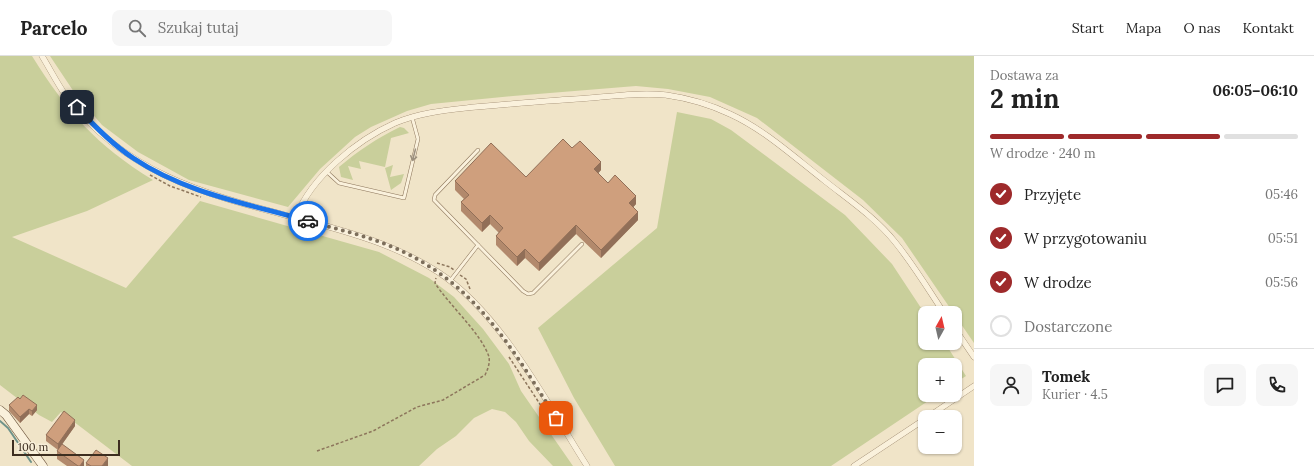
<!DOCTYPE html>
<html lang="pl">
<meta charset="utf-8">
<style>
:root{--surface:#fff;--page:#f6f6f6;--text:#222;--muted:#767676;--line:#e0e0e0;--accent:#9e2a2b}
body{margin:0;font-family:Lora,serif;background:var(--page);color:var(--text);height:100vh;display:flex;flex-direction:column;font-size:15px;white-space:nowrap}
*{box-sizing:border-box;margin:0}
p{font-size:13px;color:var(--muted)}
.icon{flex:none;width:22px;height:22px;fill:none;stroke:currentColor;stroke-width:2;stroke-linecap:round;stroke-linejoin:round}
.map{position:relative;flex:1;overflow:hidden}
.drawer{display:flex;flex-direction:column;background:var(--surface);width:340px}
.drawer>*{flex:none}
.needle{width:26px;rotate:8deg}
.fabs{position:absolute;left:918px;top:250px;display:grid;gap:8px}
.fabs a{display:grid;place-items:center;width:44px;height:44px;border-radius:8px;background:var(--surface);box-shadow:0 1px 3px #0004;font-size:20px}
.scale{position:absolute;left:12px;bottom:10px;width:108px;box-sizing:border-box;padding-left:4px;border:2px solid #3d2e20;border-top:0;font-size:11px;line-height:14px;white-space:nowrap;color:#3d2e20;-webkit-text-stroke:3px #f7eed8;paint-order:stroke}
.pin{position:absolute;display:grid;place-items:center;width:34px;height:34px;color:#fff;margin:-17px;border-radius:8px;box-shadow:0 2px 6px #0006}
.courier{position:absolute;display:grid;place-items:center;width:40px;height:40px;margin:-20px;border:3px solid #1a73e8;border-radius:50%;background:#fff;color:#222;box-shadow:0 1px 5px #0007}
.summary em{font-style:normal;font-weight:700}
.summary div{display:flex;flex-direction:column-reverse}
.summary{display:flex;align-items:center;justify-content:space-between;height:68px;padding:0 16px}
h1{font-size:26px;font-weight:700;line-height:30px}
.bar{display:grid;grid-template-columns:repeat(4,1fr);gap:6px 4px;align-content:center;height:48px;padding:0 16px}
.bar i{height:5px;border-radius:3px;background:var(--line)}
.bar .on{background:var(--accent)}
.bar p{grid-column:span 4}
.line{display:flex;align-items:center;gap:10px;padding:0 16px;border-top:1px solid var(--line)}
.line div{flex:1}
.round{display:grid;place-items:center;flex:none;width:42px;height:42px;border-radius:8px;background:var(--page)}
ol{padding:0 16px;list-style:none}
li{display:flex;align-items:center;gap:12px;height:44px}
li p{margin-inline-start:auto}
li .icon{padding:4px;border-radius:50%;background:var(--accent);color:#fff;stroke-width:4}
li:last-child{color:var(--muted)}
li i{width:22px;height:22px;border:2px solid var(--line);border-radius:50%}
header{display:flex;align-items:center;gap:24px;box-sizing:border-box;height:56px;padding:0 20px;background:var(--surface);border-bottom:1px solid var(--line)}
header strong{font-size:19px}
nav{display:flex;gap:22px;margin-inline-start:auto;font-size:14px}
.search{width:280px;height:36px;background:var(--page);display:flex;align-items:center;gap:10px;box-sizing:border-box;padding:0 14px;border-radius:8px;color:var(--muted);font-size:15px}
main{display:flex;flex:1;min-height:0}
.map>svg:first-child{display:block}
</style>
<header>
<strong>Parcelo</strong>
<div class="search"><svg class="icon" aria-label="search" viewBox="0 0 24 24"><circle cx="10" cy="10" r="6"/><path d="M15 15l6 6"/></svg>Szukaj tutaj</div>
<nav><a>Start</a><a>Mapa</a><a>O nas</a><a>Kontakt</a></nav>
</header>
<main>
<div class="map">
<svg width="974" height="410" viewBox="0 0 974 410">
<rect width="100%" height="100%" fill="#f0e4c8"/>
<!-- green -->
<g fill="#c9cf9b">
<path d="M0,0H32C67,56 96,89 153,124L87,155L12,181L126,232L200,145L379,196L429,222L454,241L483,273L509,308L521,335L573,410H553L529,385L516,366L505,356L492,353L474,362L456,380L437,393L419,410H132L61,356L52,366L39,359L0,329Z"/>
<path d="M50,0H974V287L902,182L863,144L757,62L710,41L668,33L636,30L513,40L431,48L407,55L371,71L355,81L320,113L288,151L189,124L138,96L102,69L76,39Z"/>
<path d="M677,56L711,63L731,74L845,159L892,208L925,258V287H945L966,320L955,327V309H925V339H937L831,410H615L574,342L538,272L657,172Z"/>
<path d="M400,71L404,72L409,77L391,82L385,111L359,105L361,113L348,110L353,124L341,121L339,111C358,95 377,82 400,71Z"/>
<path d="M393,109L390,121L404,118L401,127L391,134L385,112Z"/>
</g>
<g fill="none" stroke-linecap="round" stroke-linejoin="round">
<!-- stream -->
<path stroke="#6f938a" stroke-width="2" d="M0,365L8,372L31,406"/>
<!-- lane casing -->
<g stroke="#8d765c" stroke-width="4">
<g id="lane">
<path d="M478,94L435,139L434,144L523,235L528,238L533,237L582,188"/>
<path d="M327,116L339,127L404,142L418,83L412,61"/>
<path d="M450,225L478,189"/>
</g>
</g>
<!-- street casing -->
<g stroke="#8d765c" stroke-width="6">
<g id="street">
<path d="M42,0C50,13 57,27 66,40C131,125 219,141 315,167C359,179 399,191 438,216C501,257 547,347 587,410"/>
<path d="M296,161C311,121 357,84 395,67C421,56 448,54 475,51C509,48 543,45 576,43C606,41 637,36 666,39C687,42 711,49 730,58C765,74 794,101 825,125C849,144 876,162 895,186C913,208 928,233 944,257"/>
<path d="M955,273L974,301"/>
<path d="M928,361L974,330"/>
<path d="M854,410L925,363"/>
</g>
</g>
<!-- secondary casing -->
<g stroke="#6f573f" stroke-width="9">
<path id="secondary" d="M0,354L6,359L43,410"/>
</g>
<!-- path -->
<g stroke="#8d765c" stroke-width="1.5" stroke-dasharray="3 2" stroke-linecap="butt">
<path d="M150,119L170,130L201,141"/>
<path d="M308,151L313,160"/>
<path d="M437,207L450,211L454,214"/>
<path d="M460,219L466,223L470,233"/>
<path d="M509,301L555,371"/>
<path d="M317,395L373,375L417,351L443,344L485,319C488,313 490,307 489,301C482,278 448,248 435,227L436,222"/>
</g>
<!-- lane -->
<use href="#lane" stroke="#faf1dc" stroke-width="3"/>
<!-- street -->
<use href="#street" stroke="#faf1dc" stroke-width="5.5"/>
<!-- secondary -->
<use href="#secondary" stroke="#faf1dc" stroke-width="8"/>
</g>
<!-- wall -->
<g fill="#b2896c">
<path d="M572,92L601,114L598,117L608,127L636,148L633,151L638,164L601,202L576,178L539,215L525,202L517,210L496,189V180L499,177L490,168L482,176L461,155V146L464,143L455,134V125L526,121Z"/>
<path d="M9,349L37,354L32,360L29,358L20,367L9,355Z"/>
<path d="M75,370L58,394L46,385V379Z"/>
<path d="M57,395L84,410H67L57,403Z"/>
<path d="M86,407L108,410H86Z"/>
</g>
<!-- shaded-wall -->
<g fill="#916f58">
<path d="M601,106V114L594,122V113Z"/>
<path d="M636,140V148L629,156V147Z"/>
<path d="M638,156V164L601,202V194Z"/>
<path d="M490,159V168L482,176V167Z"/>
<path d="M576,169V178L539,215V207Z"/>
<path d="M525,193V202L517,210V201Z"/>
<path d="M37,349V354L32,360V355Z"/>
<path d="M29,353V358L20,367V361Z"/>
<path d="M75,364V370L58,394V388Z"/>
<path d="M108,402V410H102Z"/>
<path d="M84,404V410H80Z"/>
</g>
<!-- building -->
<g fill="#cf9f7d" stroke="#916f58">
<path d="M563,83L572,92L580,85L601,106L594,113L608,127L615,119L636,140L629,147L638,156L601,194L576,169L539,207L525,193L517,201L496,180L503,172L490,159L482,167L461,146L469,139L455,125L491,87L526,121Z"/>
<path d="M23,339L37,349L32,355L29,353L20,361L9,349L18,341L20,343Z"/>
<path d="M64,355L75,364L58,388L46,379Z"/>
<path d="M62,388L84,404L80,410H78L57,395Z"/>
<path d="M96,394L108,402L102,410H91L86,407Z"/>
</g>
<!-- one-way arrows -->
<defs><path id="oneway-shaft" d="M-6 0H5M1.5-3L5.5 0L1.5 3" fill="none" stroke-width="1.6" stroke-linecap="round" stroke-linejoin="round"/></defs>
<use stroke="#9c907e" href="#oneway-shaft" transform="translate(414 99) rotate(104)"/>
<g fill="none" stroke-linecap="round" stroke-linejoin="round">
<!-- done -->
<path stroke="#7c6e5b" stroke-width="4" stroke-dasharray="0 7.2" d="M308,165C336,173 364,179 390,190C473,224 511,290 556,362"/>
<!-- route -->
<path stroke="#1a73e8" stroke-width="5" d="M77,51C94,70 112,88 133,102C185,137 249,148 308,165"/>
</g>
</svg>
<div class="fabs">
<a><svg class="needle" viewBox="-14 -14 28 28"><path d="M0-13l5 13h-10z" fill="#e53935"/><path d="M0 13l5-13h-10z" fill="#767676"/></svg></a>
<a>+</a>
<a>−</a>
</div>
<div class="scale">100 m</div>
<div class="pin" style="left:556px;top:362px;background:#ea580c"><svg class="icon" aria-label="bag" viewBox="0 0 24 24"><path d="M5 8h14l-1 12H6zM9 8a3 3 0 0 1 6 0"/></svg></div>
<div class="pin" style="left:77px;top:51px;background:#1f2937"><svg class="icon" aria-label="home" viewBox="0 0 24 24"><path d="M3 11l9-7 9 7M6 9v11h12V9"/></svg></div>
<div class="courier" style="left:308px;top:165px"><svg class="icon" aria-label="car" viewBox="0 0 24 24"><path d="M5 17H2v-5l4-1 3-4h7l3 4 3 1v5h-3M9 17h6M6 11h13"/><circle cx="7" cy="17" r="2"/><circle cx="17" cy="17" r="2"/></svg></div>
</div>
<section class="drawer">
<div class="summary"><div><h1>2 min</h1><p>Dostawa za</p></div><em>06:05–06:10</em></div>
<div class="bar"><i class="on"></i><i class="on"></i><i class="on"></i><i></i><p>W drodze · 240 m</p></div>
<ol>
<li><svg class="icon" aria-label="check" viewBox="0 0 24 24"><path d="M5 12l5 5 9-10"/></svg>Przyjęte<p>05:46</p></li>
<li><svg class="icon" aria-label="check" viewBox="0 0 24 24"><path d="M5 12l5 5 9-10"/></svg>W przygotowaniu<p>05:51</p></li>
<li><svg class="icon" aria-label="check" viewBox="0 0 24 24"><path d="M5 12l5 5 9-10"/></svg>W drodze<p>05:56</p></li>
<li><i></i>Dostarczone</li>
</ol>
<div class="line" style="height:72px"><a class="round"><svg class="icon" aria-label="person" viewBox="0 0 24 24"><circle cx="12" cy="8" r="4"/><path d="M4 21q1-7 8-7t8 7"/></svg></a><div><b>Tomek</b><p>Kurier · 4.5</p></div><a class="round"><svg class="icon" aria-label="chat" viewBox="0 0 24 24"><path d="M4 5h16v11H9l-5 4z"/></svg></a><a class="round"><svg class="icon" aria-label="phone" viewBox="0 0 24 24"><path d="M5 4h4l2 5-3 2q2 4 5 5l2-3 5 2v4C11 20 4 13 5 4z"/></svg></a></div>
</section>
</main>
